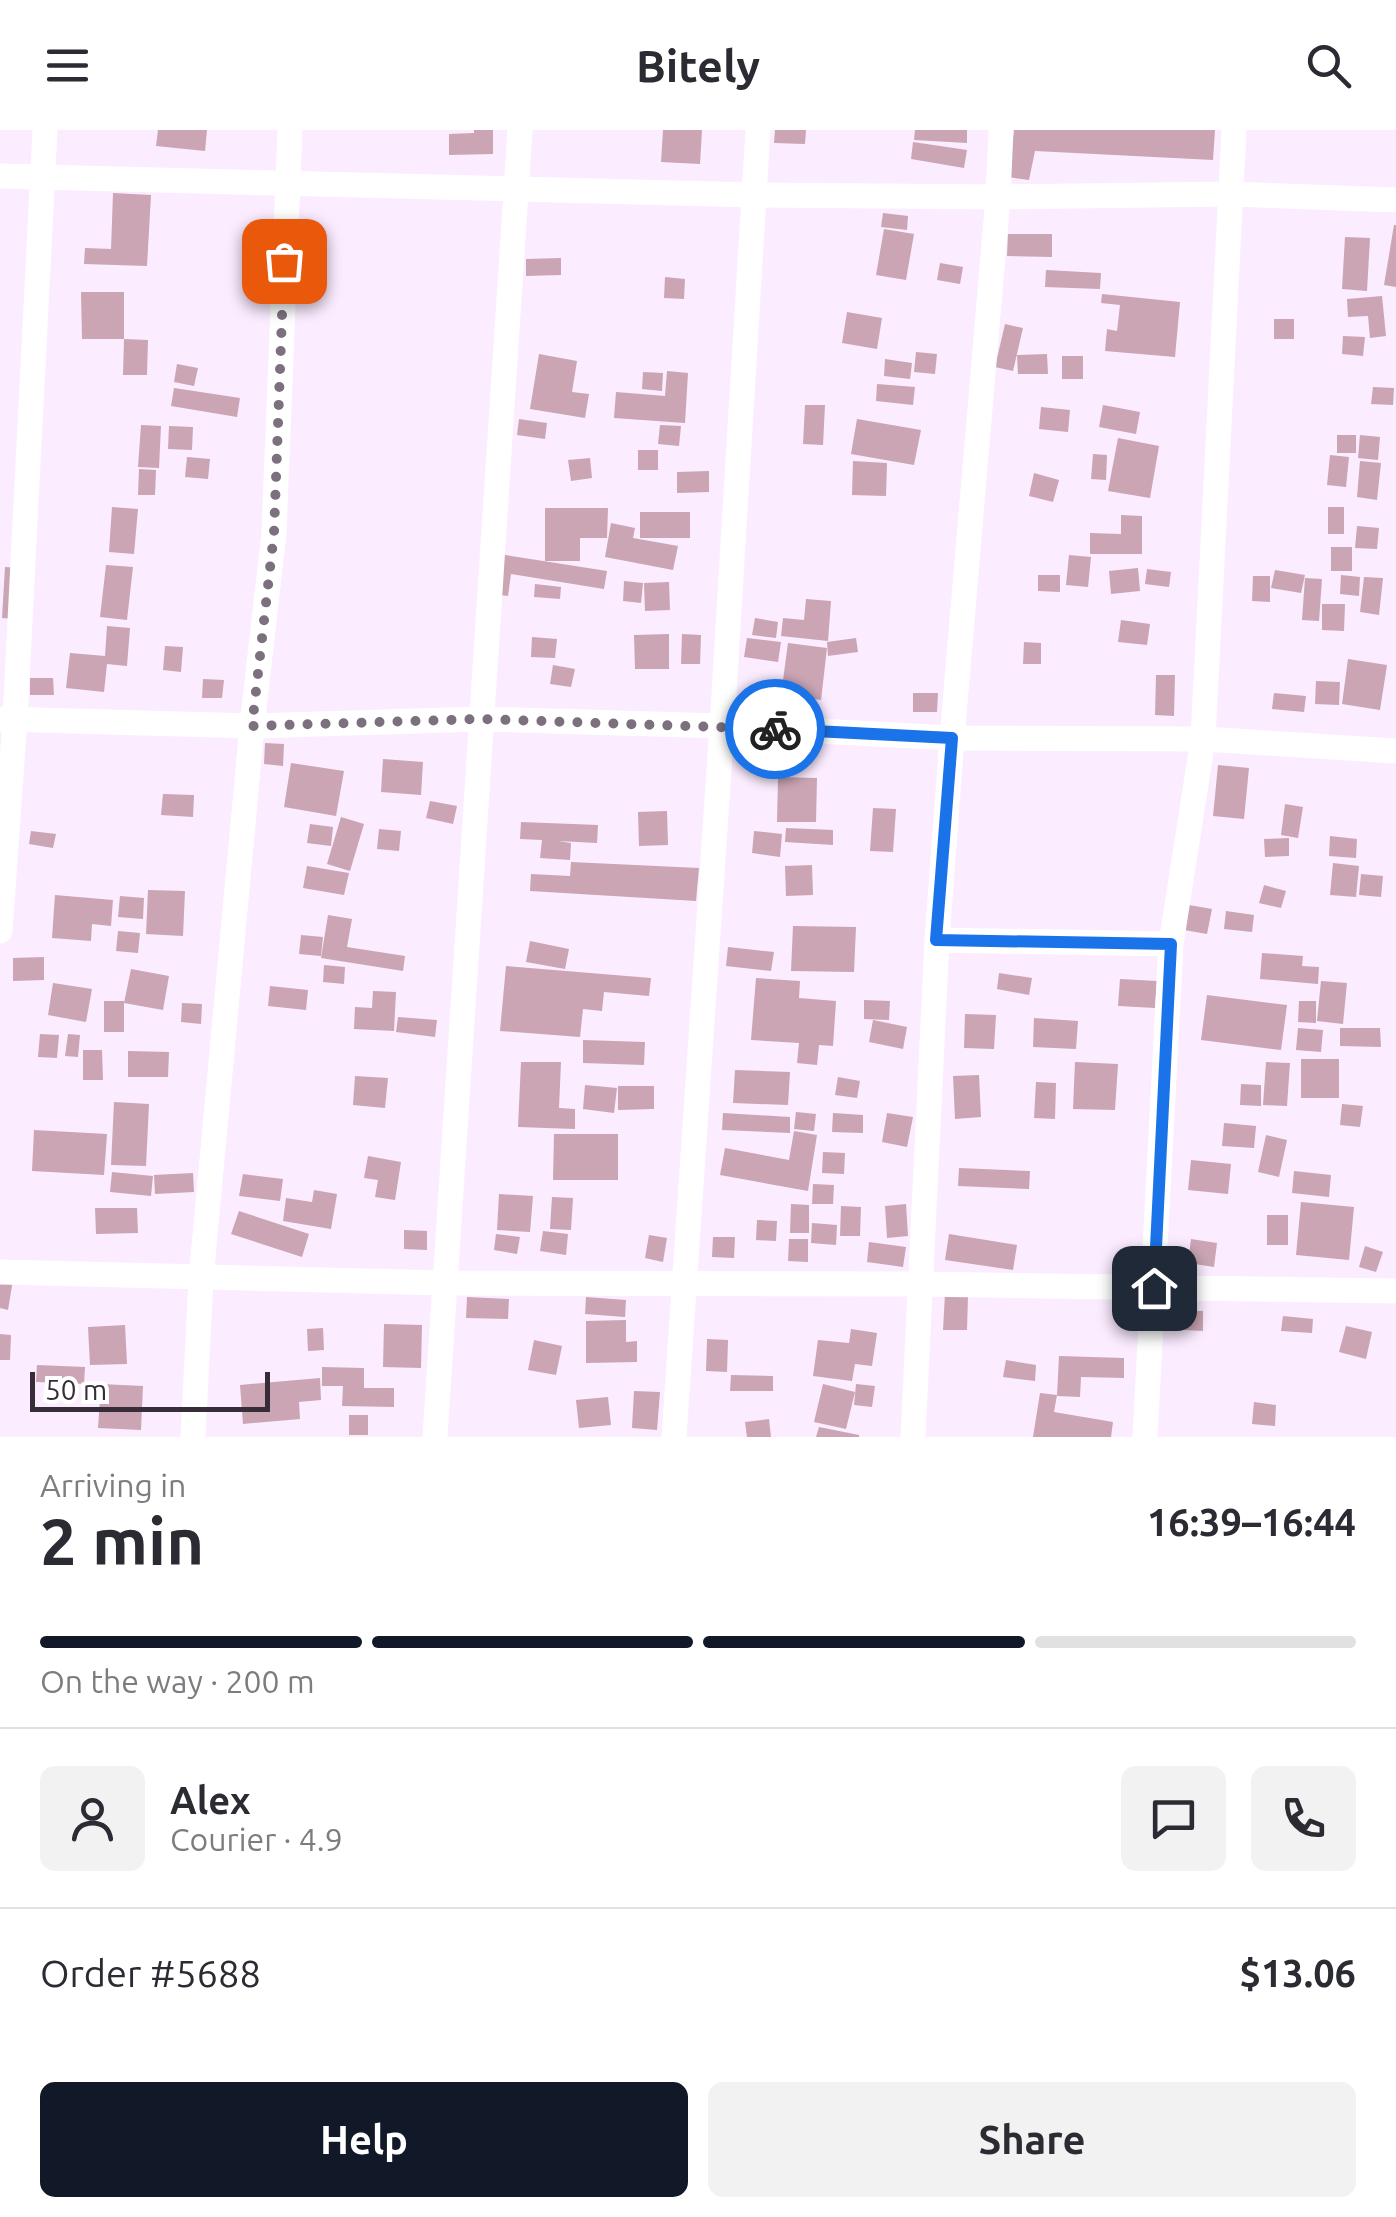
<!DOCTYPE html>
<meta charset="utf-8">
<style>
:root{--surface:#fff;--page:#f2f2f3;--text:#2b2b33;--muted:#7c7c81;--line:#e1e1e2;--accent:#111827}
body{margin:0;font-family:Ubuntu,sans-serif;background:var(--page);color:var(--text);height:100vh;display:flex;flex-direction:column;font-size:38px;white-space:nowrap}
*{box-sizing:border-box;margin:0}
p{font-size:32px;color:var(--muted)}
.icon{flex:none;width:55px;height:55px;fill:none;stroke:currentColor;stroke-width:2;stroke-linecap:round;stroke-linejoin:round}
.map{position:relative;height:1307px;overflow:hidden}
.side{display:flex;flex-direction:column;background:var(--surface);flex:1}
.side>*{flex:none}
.scale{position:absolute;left:30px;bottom:25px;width:240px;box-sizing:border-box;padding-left:10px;border:5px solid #372d39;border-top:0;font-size:28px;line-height:35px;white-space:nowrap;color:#372d39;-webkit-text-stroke:8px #fff;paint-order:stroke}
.pin{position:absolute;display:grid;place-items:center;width:85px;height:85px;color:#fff;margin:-42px;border-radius:20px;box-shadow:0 5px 15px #0006}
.courier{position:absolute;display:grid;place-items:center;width:100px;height:100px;margin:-50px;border:8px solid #1a73e8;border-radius:50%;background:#fff;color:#222;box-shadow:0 2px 12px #0007}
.head em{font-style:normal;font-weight:700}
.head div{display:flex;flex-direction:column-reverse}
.head{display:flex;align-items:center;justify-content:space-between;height:170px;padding:0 40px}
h1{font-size:65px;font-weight:700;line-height:75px}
.bar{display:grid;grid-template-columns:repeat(4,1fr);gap:15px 10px;align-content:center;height:120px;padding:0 40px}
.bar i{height:12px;border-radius:8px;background:var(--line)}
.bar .selected{background:var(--accent)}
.bar p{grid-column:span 4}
.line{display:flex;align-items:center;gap:25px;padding:0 40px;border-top:2px solid var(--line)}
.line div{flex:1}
.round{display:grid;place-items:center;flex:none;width:105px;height:105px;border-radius:15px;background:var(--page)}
.cta{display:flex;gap:20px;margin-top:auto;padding:20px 40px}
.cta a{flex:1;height:115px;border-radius:15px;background:var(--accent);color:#fff;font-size:40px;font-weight:700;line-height:115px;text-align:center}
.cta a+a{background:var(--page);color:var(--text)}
header{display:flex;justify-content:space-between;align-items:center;height:130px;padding:0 40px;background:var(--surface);font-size:45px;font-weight:700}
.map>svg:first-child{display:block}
</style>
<header><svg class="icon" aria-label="menu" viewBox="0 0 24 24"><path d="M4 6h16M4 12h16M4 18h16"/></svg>Bitely<svg class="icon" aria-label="search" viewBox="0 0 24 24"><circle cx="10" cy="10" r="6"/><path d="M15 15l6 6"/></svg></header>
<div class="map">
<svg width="1396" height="1307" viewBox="0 0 1396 1307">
<rect width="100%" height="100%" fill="#fbecff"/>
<!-- building -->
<g fill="#cba5b4">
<path d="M158,0H207L205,21L156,16Z"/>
<path d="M474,0H493V24L449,25V4L474,3Z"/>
<path d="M663,0H702L700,34L661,32Z"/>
<path d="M775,0H806L805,14L774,13Z"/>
<path d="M915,0H967V13L914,10Z"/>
<path d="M1014,0H1215L1213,30L1035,21L1029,50L1008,47Z"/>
<path d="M913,12L967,20L964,38L911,29Z"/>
<path d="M113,63L151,65L147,136L84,134L85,118L111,119Z"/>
<path d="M883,83L908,86L907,100L881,97Z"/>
<path d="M1394,95H1396V157L1384,155Z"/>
<path d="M884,99L914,104L906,150L876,145Z"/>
<path d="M1008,104H1052V127L1007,126Z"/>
<path d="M1345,107L1370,108L1367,161L1342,159Z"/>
<path d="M561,128V145L526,146V129Z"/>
<path d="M940,133L963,137L960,154L937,150Z"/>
<path d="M1046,140L1101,143L1100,159L1045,157Z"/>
<path d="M665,147L685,149L684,169L664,168Z"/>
<path d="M81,162H124V209H82Z"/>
<path d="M1102,164L1180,172L1175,227L1105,221L1107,199L1117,201L1120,175L1101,173Z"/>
<path d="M1382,166L1386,206L1370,208L1368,186L1348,187L1347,169Z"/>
<path d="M847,182L882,188L877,219L842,213Z"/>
<rect x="1274" y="189" width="20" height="20"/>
<path d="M1005,194L1023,198L1013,241L995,237Z"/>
<path d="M1343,206L1365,207L1363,226L1342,224Z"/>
<path d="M124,209L148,210L147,245H123Z"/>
<path d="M916,222L937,224L935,244L914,242Z"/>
<path d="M539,224L577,231L572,262L589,264L585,288L530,279Z"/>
<path d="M1047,224L1048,244H1018L1017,225Z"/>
<rect x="1062" y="226" width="21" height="23"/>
<path d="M885,229L912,233L910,249L884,246Z"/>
<path d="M177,234L198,238L194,256L174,252Z"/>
<path d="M667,241L688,243L685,293L614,288L616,262L665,266Z"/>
<path d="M643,242L663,243L662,261L642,259Z"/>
<path d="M877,254L915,257L913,275L876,271Z"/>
<path d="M1373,257L1394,258L1393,275L1371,274Z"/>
<path d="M174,258L240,268L237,287L171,276Z"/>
<path d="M805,275H825L823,315L803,314Z"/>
<path d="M1103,275L1140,282L1136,304L1099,297Z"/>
<path d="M1041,277L1070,280L1068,302L1039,299Z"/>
<path d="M519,289L547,293L545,309L517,305Z"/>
<path d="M857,289L921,300L914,335L851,324Z"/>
<path d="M141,295L161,296L159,338L138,337Z"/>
<path d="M660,295L681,296L679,316L658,314Z"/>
<path d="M169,296L193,297L192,320L168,319Z"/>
<rect x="1337" y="305" width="19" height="18"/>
<path d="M1360,305L1380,307L1378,330L1358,328Z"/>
<path d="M1118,308L1159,316L1150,368L1108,361Z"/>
<rect x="638" y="320" width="20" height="20"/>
<path d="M1093,324L1107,325L1106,350L1091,349Z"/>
<path d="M1330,325L1349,327L1346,357L1327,355Z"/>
<path d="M187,327L210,329L208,349L185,347Z"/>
<path d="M590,328L592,348L571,351L568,330Z"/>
<path d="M853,331L887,333L886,366L852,365Z"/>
<path d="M1360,331L1381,333L1377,370L1357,367Z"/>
<path d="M139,339L156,340L155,365H138Z"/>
<path d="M709,341V362L677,363V342Z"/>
<path d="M1034,343L1059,350L1053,372L1029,366Z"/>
<path d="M112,377L138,379L134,424L109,422Z"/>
<rect x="1328" y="377" width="16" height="27"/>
<path d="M545,378H608L607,408H580V431H545Z"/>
<rect x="640" y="382" width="50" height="26"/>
<path d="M1121,385L1142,386V424H1090V403L1121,404Z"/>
<path d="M611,393L635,398L633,408L678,416L673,440L605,427Z"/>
<path d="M1357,396L1379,398L1377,419L1355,418Z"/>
<rect x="1331" y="417" width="21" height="24"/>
<path d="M498,424L607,441L604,459L511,444L508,466L492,464Z"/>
<path d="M1069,425L1091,427L1088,457L1066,455Z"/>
<path d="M106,435L133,437L127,490L100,487Z"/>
<path d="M5,437L21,438L17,489L2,488Z"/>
<path d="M1138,438L1140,461L1111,464L1109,441Z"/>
<path d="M1147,439L1171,442L1169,457L1145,454Z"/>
<path d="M1275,440L1305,445L1301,463L1271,458Z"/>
<path d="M1038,445H1060V462L1038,461Z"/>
<path d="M1341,445L1360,447L1359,466L1340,464Z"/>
<path d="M1253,446H1270V472L1252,471Z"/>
<path d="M1364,447L1383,448L1379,485L1360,482Z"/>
<path d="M1305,448L1322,449L1319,491L1302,490Z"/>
<path d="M624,451L643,453L641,473L623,471Z"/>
<path d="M669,452L670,480L645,481L644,453Z"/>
<path d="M535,454L561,457L560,469L534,467Z"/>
<path d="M806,469L831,471L828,511L781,506L783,488L804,490Z"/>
<path d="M1322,474H1345L1344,501L1322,500Z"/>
<path d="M755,488L778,492L776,508L752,505Z"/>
<path d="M1121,490L1150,494L1147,515L1118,512Z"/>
<path d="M107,496L130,498L127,536L107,534L104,562L66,558L70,523L105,526Z"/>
<path d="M669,504V539H635L634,505Z"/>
<path d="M682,504L701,505L700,534H681Z"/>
<path d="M532,507L557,509L555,528L531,527Z"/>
<path d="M747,508L781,512L778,532L744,527Z"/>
<path d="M856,508L858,522L828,526L827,512Z"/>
<path d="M1024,512L1041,513V534H1023Z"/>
<path d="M788,513L827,518L821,570L781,565Z"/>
<path d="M165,516L183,517L181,542L163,540Z"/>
<path d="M1348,529L1387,535L1380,580L1342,574Z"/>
<path d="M553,535L575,539L571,557L550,554Z"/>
<path d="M1156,545H1175L1174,586L1155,585Z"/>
<path d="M30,548H53L54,565H30Z"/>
<path d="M203,549L224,550L222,568H202Z"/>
<path d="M1316,551L1340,552L1339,575L1315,574Z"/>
<path d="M913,563H938L937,582H913Z"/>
<path d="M1274,563L1306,566L1304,582L1272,579Z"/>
<path d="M265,613L284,614L283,636L264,634Z"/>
<path d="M383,629L423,632L421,665L381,662Z"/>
<path d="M291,633L344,641L336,686L284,677Z"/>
<path d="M1218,635L1249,638L1244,689L1213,686Z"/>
<path d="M778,647L817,648L816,692H777Z"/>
<path d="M163,664L194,665L193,687L161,685Z"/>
<path d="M430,671L457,676L453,694L426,688Z"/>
<path d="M1285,674L1303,677L1298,708L1281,705Z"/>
<path d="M873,678L896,679L893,722L870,721Z"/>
<path d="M667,681L668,715L639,716L638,682Z"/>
<path d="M341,687L364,694L350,741L327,734Z"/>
<path d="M521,692L598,695L597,713L558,711L571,713L570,730L540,728L542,710L520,709Z"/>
<path d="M310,694L333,697L331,716L307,713Z"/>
<path d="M786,698L833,700V715L785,712Z"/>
<path d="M379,699L401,701L399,721L377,719Z"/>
<path d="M31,701L56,704L53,718L29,714Z"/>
<path d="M754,701L782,704L780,727L752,723Z"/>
<path d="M1330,706L1357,709L1356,728L1329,726Z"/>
<path d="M1289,708V726L1265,727L1264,709Z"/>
<path d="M571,732L699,738L696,771L530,761L531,744L570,746Z"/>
<path d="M1333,733L1359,736L1356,767L1330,765Z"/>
<path d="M812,735L813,765L786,766L785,736Z"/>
<path d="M307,736L349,743L344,765L303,758Z"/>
<path d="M1361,744L1383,746L1381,767L1359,765Z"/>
<path d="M1264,755L1286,761L1281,778L1259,773Z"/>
<path d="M148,760L185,761L183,806L146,804Z"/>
<path d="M55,765L113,770L111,796L92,794L91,811L52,808Z"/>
<path d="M120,766L144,768L143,789L118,787Z"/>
<path d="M1189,775L1212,779L1207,804L1184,800Z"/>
<path d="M1226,781L1254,785L1252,802L1224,799Z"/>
<path d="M328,785L352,789L347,817L405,826L403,841L321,828Z"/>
<path d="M793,796L856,797L854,842L791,841Z"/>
<path d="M118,801L140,803L138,823L116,821Z"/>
<path d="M301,805L323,807L321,826L299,824Z"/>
<path d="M530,811L569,819L565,839L526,832Z"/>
<path d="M728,817L774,822L771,841L726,836Z"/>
<path d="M1262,823L1303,826L1302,836L1319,837L1318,854L1260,849Z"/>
<path d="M44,827V850L13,851V828Z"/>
<path d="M324,835L345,837L344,854L323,852Z"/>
<path d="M506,836L651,848L649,866L604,862L602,881L583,879L580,907L500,901Z"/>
<path d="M131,839L169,846L163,880L124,873Z"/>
<path d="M999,843L1032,848L1029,865L997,859Z"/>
<path d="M756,848L800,851L799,868L836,871L833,916L819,915L817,935L797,933L799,913L751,910Z"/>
<path d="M1120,849L1157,851L1155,878L1118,876Z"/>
<path d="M1321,851L1347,853L1343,894L1317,891Z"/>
<path d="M53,853L92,859L86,892L48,885Z"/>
<path d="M270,856L308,860L306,880L268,876Z"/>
<path d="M373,861L396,862L394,901L354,899L355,877L372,878Z"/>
<path d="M1207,865L1287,875L1281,920L1201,910Z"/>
<path d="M864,870L890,871L889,890L864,889Z"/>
<rect x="104" y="871" width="20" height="31"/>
<path d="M1299,871H1316V893L1298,892Z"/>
<path d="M182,873L202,874L201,894L181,892Z"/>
<path d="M965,884L996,885L994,919L964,918Z"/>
<path d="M398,887L437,890L435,907L396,902Z"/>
<path d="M1034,888L1078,891L1076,919L1033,917Z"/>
<path d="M873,890L907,897L903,919L869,912Z"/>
<path d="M1298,898L1323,900L1321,922L1296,920Z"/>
<path d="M1340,898H1380L1381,917L1340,916Z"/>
<path d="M40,904L59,905L57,928L38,927Z"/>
<path d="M68,904L80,905L78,927L65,926Z"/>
<path d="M583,910L645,912L644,935L583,933Z"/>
<path d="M83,920H102L103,950H83Z"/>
<path d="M128,921L169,922L168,947H128Z"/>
<rect x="1301" y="929" width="38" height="39"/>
<path d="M521,932H561L559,978L575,979V999L518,997Z"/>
<path d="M1075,932L1118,934L1115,980L1073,979Z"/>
<path d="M1266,932L1290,933L1287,976L1263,975Z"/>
<path d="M735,940L790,942L788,975L733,973Z"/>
<path d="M979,945L981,987L955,989L953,946Z"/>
<path d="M355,946L388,948L385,978L353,975Z"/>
<path d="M838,947L860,951L857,968L835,965Z"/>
<path d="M1036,952L1056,953L1055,989L1034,988Z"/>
<path d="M1241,954L1261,955V976L1240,975Z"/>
<path d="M585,955L617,958L614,983L583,979Z"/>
<path d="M618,956H654V979L618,980Z"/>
<path d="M114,972L149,974L146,1036L111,1035Z"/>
<path d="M1342,974L1363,976L1360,997L1340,995Z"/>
<path d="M796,982L816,984L814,1001L794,999Z"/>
<path d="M723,983L790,987V1003L722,1000Z"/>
<path d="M833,983L863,985V1003L832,1002Z"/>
<path d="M887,983L913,987L907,1017L882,1012Z"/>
<path d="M1224,993L1256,996L1254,1018L1222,1016Z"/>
<path d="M34,1000L107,1004L104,1045L32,1041Z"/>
<path d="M794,1001L817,1005L808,1061L720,1045L725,1018L789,1030Z"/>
<path d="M554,1004H618V1050H553Z"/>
<path d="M1266,1005L1287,1010L1279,1047L1258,1042Z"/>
<path d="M823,1022L845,1023L844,1044L822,1043Z"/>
<path d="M368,1026L401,1032L395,1070L375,1067L378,1050L364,1048Z"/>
<path d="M1191,1030L1231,1034L1228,1064L1188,1060Z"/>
<path d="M959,1038L1030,1041L1029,1059L958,1056Z"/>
<path d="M1294,1041L1331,1045L1329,1067L1292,1063Z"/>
<path d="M112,1042L153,1046L151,1066L110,1062Z"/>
<path d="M193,1043L194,1062L155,1064L154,1045Z"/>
<path d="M243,1044L283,1049L280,1071L239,1066Z"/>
<path d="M813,1054L834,1055L833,1074H812Z"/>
<path d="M314,1060L337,1064L331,1099L283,1091L286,1068L312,1072Z"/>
<path d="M499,1064L533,1066L530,1102L497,1100Z"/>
<path d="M552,1067L573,1068L571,1100L550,1099Z"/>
<path d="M1301,1072L1354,1077L1349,1130L1296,1125Z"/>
<path d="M791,1074L809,1075V1103H790Z"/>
<path d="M906,1074L908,1106L887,1108L885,1076Z"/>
<path d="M841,1076L861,1077L860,1106H840Z"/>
<path d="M95,1078H137L138,1103L96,1104Z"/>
<path d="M239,1081L309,1104L302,1127L231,1104Z"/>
<rect x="1267" y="1085" width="21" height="30"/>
<path d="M757,1090L777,1091L776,1111L756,1110Z"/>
<path d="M812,1093L837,1095L836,1115L811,1113Z"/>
<path d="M404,1100L427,1101V1120L404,1119Z"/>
<path d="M543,1101L568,1104L566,1125L540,1121Z"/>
<path d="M496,1104L520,1107L517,1124L494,1120Z"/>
<path d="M949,1104L1017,1115L1013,1140L945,1130Z"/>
<path d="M649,1105L667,1108L663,1132L645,1128Z"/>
<path d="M713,1107H735L734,1128L712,1127Z"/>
<path d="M789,1109H808V1132L788,1131Z"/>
<path d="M1191,1109L1217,1113L1214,1137L1188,1133Z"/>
<path d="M869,1112L906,1117L903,1137L867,1132Z"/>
<path d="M1365,1116L1383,1122L1376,1142L1359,1137Z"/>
<path d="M0,1148L13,1150L8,1180L0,1178Z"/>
<path d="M945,1164L968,1165L967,1200H943Z"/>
<path d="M467,1167L509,1169L508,1189L466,1188Z"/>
<path d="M586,1167L626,1170L625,1187L585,1184Z"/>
<path d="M1184,1181H1203V1201L1184,1200Z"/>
<path d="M1283,1186L1313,1189L1312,1203L1281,1201Z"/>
<path d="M626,1190V1212L637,1211V1232L586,1233V1191Z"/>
<path d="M384,1194L422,1195L421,1238L383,1237Z"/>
<path d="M125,1195L127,1234L90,1235L88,1197Z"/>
<path d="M1346,1196L1372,1202L1366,1229L1339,1222Z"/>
<path d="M323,1198L324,1220L308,1221L307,1199Z"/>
<path d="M851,1199L877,1203L872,1236L855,1234L852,1251L813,1246L818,1210L849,1213Z"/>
<path d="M0,1204L11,1205L10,1230H0Z"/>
<path d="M707,1209L728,1210L727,1242L706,1241Z"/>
<path d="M534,1210L562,1216L556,1245L528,1240Z"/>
<path d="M1059,1226L1124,1228V1248L1081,1247L1080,1267L1057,1266Z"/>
<path d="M1006,1230L1036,1235L1035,1251L1003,1247Z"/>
<path d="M37,1235L85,1237L84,1254L36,1252Z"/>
<path d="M322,1237L364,1238V1258H394V1277L342,1276L343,1256H322Z"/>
<path d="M731,1245L773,1246V1261H730Z"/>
<path d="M320,1248L321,1270L299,1272L300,1289L243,1294L240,1255Z"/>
<path d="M101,1254L143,1256L141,1300L98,1298Z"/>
<path d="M823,1254L855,1262L846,1299L814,1292Z"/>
<path d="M856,1254L875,1256L872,1277L854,1275Z"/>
<path d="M634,1261L660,1262L657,1300L632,1298Z"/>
<path d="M1040,1263L1057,1265L1054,1282L1113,1292L1111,1307H1033Z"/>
<path d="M608,1267L611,1295L579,1298L576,1270Z"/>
<path d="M1254,1272L1276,1275L1275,1296L1252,1294Z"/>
<rect x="349" y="1285" width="19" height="20"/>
<path d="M769,1289L771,1307H747L745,1292Z"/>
<path d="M819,1297L859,1305V1307H816Z"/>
</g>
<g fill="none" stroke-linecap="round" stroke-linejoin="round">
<!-- street -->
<g stroke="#fff" stroke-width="25">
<path d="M0,46L754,65L998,67L1230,64L1396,70"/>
<path d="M0,589L252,596L481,589L722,596L952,608L1203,609L1396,621"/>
<path d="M0,801L15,589L45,0"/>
<path d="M937,810L1171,814"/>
<path d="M0,1142L444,1153L918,1154L1396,1161"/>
<path d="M193,1307L201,1149L252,596L274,403L290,0"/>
<path d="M435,1307L520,0"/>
<path d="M674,1307L722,596L758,0"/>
<path d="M913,1307L937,810L952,608L998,67L1001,0"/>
<path d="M1145,1307L1171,814L1203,609L1234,0"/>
</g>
</g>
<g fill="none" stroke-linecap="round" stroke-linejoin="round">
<!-- done -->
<path stroke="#7c707e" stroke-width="10" stroke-dasharray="0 18" d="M284,131L274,403L252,596L480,589L775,599"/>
<!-- route -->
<path stroke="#1a73e8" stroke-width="12" d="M775,599L952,608L936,810L1171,814L1154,1158"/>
</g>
</svg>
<div class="scale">50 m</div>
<div class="pin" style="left:284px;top:131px;background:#ea580c"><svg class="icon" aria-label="bag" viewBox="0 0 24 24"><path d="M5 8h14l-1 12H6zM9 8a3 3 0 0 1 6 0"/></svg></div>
<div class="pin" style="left:1154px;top:1158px;background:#1f2937"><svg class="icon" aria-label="home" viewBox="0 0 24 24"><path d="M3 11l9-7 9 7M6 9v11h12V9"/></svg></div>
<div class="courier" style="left:775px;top:599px"><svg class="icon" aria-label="bike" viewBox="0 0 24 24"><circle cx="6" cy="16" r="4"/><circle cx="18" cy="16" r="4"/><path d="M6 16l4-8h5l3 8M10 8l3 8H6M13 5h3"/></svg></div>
</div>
<section class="side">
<div class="head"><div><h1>2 min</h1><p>Arriving in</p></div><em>16:39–16:44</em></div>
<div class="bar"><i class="selected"></i><i class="selected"></i><i class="selected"></i><i></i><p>On the way · 200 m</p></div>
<div class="line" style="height:180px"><a class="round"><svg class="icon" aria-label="person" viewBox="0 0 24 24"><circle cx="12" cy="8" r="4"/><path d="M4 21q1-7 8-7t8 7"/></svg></a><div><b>Alex</b><p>Courier · 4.9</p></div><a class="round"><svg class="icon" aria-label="chat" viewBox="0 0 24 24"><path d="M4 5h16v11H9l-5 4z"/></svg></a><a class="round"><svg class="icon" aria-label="phone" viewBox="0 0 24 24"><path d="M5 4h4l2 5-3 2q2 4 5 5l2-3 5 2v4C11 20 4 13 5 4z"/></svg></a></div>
<div class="line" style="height:130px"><div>Order #5688</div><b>$13.06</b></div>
<div class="cta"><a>Help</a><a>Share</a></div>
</section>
